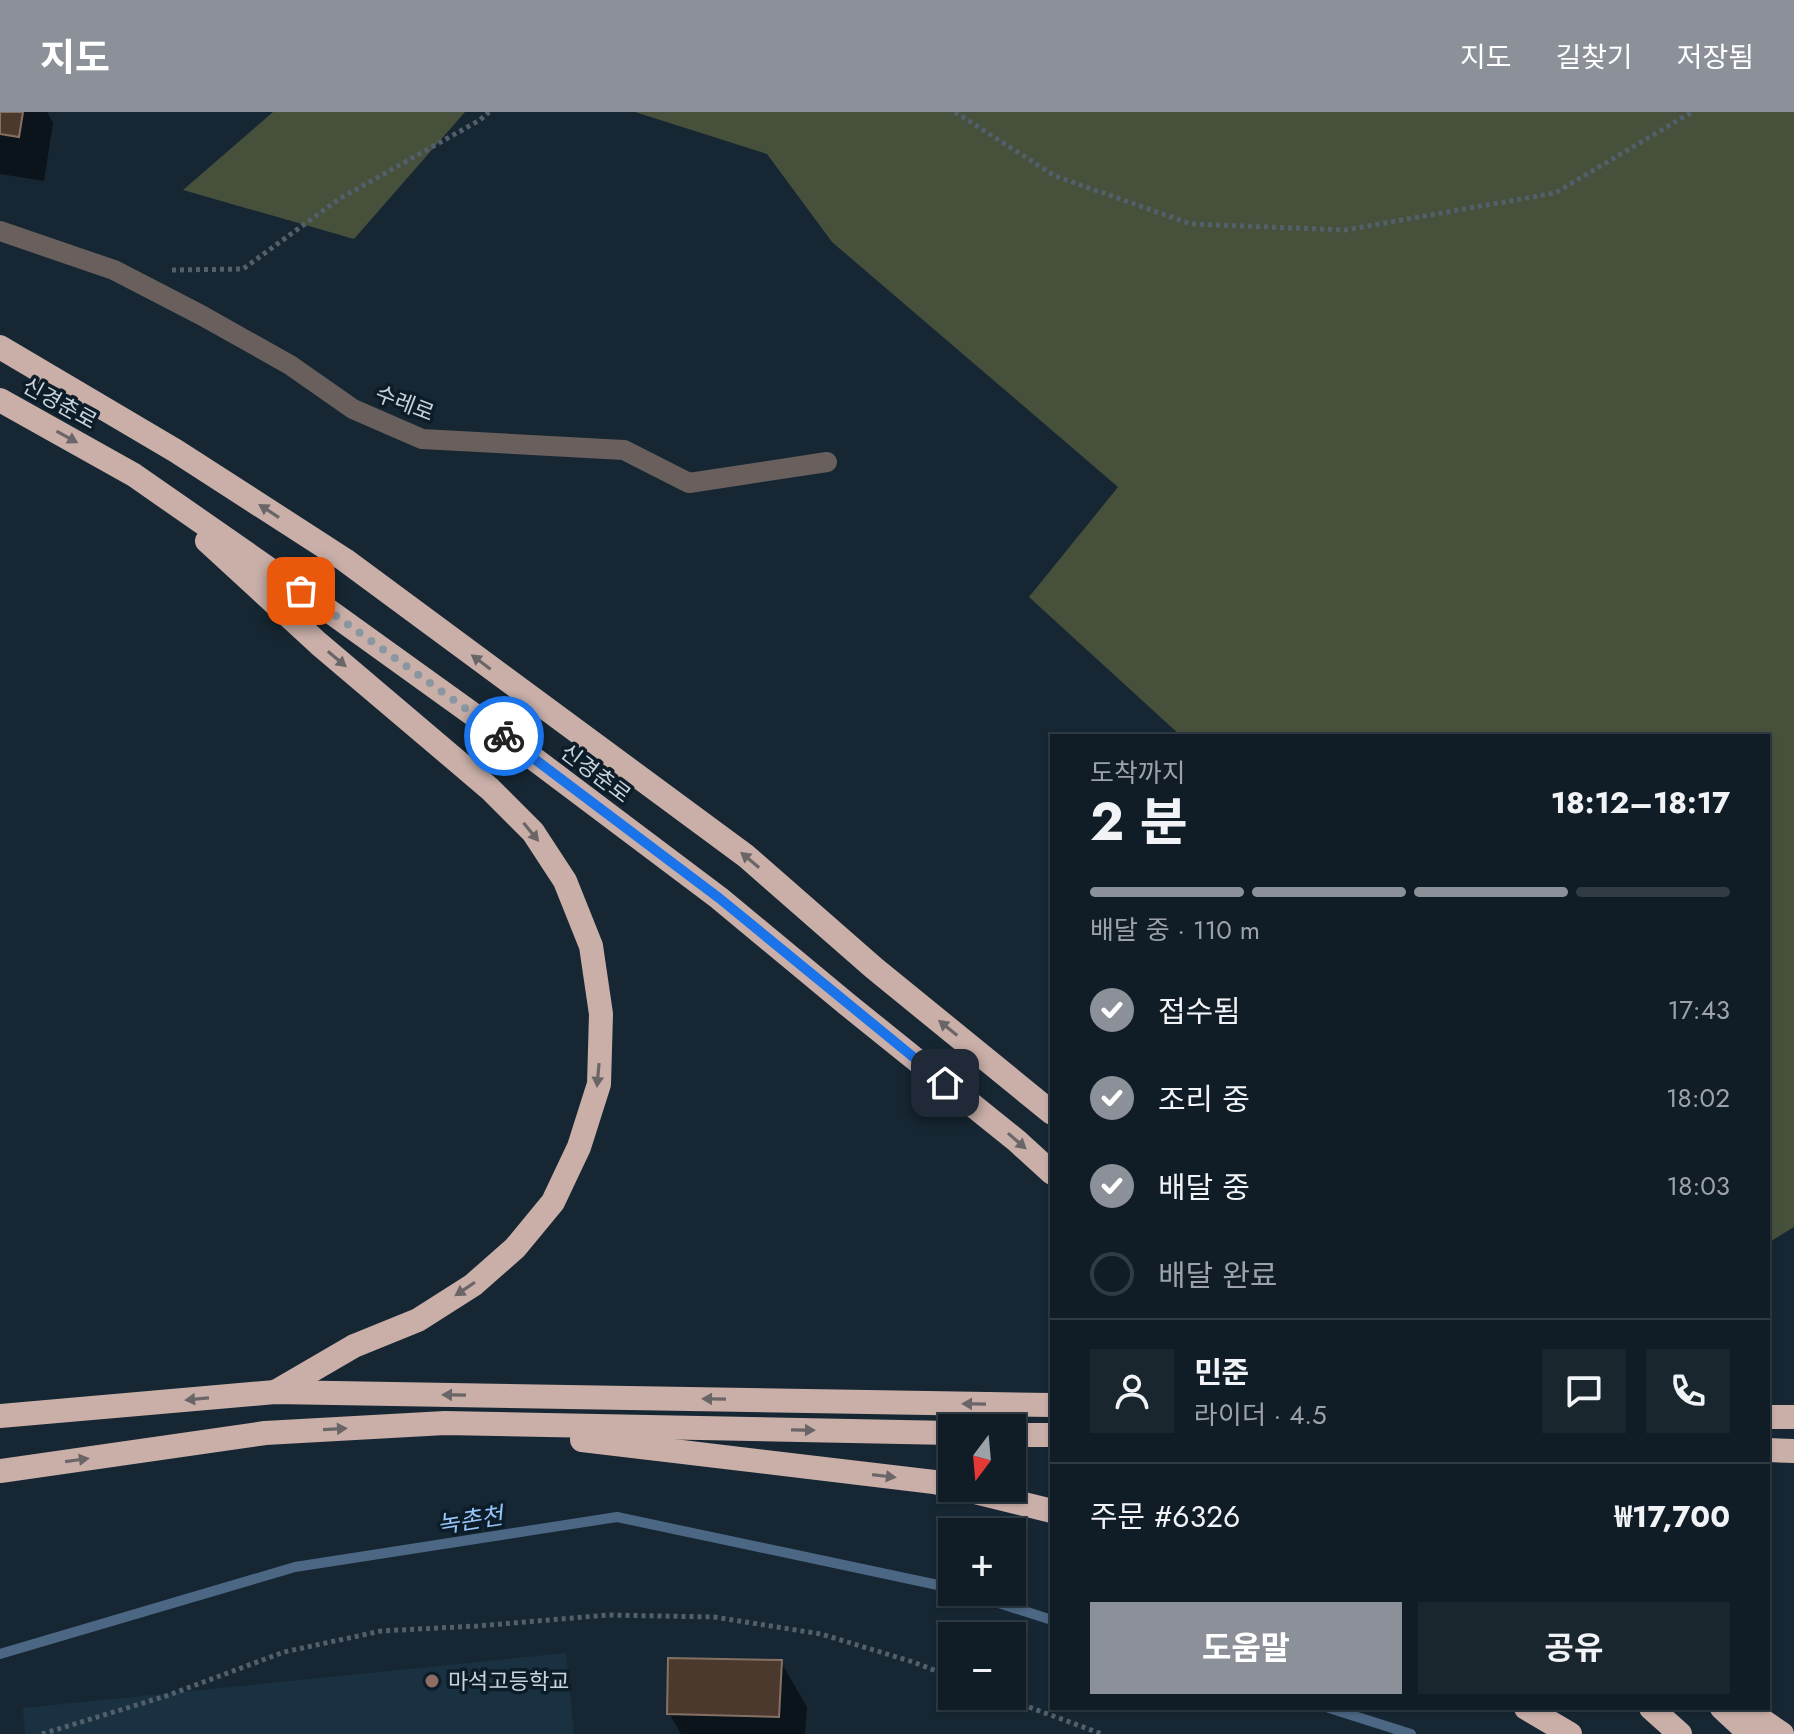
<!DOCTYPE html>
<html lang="ko">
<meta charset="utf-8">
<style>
:root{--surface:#101d26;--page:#19262e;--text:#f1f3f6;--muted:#9ca2a7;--line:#303b43;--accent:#8c9099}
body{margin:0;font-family:Jost,"Noto Sans KR",sans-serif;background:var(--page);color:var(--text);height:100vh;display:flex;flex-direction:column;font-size:30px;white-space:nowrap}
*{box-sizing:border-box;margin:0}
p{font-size:26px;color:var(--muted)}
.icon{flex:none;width:44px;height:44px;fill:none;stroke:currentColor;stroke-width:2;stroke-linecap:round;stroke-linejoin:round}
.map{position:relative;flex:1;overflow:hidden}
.panel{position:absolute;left:1050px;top:622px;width:720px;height:976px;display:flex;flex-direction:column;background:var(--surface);border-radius:0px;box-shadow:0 2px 6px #0004,0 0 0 2px var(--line)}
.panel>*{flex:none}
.needle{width:52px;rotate:196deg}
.buttons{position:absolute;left:938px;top:1302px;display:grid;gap:16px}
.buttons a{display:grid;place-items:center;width:88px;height:88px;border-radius:0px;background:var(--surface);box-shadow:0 2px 6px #0004,0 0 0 2px var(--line);font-size:40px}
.pin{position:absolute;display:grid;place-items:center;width:68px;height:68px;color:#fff;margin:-34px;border-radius:16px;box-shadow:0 4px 12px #0006}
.courier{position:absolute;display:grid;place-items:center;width:80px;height:80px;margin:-40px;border:6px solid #1a73e8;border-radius:50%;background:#fff;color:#222;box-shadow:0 2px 10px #0007}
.overview em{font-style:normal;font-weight:700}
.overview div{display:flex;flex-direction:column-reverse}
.overview{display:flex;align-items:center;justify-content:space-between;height:136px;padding:0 40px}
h1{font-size:52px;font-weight:700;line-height:60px}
.bar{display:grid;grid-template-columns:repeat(4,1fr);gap:12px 8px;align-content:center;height:96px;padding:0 40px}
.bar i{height:10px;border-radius:6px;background:var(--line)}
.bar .selected{background:var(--accent)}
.bar p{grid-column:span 4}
.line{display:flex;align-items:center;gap:20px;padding:0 40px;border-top:2px solid var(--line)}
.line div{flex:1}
.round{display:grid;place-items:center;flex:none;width:84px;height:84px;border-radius:0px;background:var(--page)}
ol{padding:0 40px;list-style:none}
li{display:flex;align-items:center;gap:24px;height:88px}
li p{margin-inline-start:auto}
li .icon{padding:8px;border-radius:50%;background:var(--accent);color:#fff;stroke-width:4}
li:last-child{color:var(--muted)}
li i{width:44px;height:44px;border:4px solid var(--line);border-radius:50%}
.cta{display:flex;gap:16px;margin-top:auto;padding:16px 40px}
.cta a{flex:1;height:92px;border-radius:0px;background:var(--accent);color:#fff;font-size:32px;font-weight:700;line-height:92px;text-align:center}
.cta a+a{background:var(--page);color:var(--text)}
header{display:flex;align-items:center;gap:48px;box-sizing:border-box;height:112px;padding:0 40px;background:var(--accent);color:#fff}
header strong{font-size:38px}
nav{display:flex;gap:44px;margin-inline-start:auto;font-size:28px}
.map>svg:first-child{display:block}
</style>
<header>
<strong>지도</strong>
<nav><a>지도</a><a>길찾기</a><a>저장됨</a></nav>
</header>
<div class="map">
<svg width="1794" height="1622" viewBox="0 0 1794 1622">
<rect width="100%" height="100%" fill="#162733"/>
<!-- built -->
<path fill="#1a3141" d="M566,1541L574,1622H25L23,1596Z"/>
<!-- green -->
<g fill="#46503b">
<path d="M273,0H465L354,127L183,78Z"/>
<path d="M635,0H1794V1115L1768,1131V624H1181L1029,485L1118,375L832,130L767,42Z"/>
</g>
<!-- shadow -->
<g fill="#0007">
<path d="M0,0H47L53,11L44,69L0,62Z"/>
<path d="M781,1550L807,1595L805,1622H681L669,1601Z"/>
</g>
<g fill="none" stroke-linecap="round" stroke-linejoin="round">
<!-- stream -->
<g stroke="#4c6784" stroke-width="10">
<path d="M964,1480L1052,1508"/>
<path d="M0,1542L295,1455L617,1405L952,1476"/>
<path d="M1329,1596L1411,1622"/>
</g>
</g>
<!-- building -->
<g fill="#4b392d" stroke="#847163" stroke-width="2">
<path d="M0,0H23L19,25L0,22Z"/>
<path d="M668,1546L782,1548L779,1605L667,1602Z"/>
</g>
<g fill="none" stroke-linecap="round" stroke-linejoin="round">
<!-- path -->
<g stroke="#51606b" stroke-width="5" stroke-dasharray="4 4" stroke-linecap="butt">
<path d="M955,0L1055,64L1191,112L1345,118L1555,81L1692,0"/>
<path d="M172,158L243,157L339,87L480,8L489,0"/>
<path d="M999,1584L1102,1622"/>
<path d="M42,1622L166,1584L284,1540L381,1519L477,1514L608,1503L714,1505L821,1522L913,1550L952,1565"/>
</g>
<!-- minor -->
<path stroke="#695f5c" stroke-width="20" d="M0,119L114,158L201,203L290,253L353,297L422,327L624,338L689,371L827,350"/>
<!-- highway -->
<g stroke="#c9afa8" stroke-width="24">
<path d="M0,235L176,339L345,448L746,744L874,856L1052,1001"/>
<path d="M0,288L134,363L325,496L517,634L719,786L848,893L1017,1029L1052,1061"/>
<path d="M207,429L319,532L490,677L533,720L565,769L591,834L601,902L599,972L579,1035L553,1090L515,1136L473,1173L418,1208L354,1234L275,1280"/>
<path d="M0,1304L275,1280L1052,1293"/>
<path d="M1768,1305H1794"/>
<path d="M1012,1323H1052"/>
<path d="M582,1328L934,1370L952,1374"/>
<path d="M1768,1338L1794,1339"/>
<path d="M0,1359L265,1321L445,1311L952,1321"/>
<path d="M959,1376L1052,1399"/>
<path d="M1526,1596L1570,1622"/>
<path d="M1651,1596L1680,1622"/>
<path d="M1722,1596L1750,1622"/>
<path d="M1744,1596L1782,1622"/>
</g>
</g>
<!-- one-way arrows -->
<defs><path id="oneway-solid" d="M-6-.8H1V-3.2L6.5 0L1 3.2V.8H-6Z" transform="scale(2)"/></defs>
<g fill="#6a6668">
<use href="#oneway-solid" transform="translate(67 325) rotate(29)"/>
<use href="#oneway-solid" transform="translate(269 399) rotate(-147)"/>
<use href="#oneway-solid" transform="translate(337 547) rotate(40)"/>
<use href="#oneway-solid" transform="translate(481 550) rotate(-143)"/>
<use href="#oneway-solid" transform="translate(531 720) rotate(51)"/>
<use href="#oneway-solid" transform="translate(750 748) rotate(-140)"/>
<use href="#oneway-solid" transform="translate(948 916) rotate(-141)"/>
<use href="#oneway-solid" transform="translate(598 963) rotate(95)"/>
<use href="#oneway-solid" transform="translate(1017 1029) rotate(41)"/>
<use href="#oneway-solid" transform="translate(465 1177) rotate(146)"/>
<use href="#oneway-solid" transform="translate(454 1283) rotate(-179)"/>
<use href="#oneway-solid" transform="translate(197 1287) rotate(175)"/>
<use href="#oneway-solid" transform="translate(714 1287) rotate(-179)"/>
<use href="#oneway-solid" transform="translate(974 1292) rotate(-179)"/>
<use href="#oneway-solid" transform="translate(335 1317) rotate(-3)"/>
<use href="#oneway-solid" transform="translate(803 1318) rotate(1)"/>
<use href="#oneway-solid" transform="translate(77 1348) rotate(-8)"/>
<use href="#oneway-solid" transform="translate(884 1364) rotate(7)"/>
</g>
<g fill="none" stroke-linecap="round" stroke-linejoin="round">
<!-- done -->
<path stroke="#8a97a0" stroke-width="8" stroke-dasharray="0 14.4" d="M301,479L504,624"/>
<!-- route -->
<path stroke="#1a73e8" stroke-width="10" d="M504,624L719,786L945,971"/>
</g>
<!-- markers -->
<circle fill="#8d6e63" stroke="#0c1d29" stroke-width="3" cx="432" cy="1569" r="8"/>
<g text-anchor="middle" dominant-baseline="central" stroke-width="7" stroke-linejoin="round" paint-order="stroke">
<!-- street labels -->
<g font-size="22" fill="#c8d3db" stroke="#0c1d29">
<text transform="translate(60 291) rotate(29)">신경춘로</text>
<text transform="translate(405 291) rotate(21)">수레로</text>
<text transform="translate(596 661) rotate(37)">신경춘로</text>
</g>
<!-- poi labels -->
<g font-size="22" fill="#c8d3db" stroke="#0c1d29" text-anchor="start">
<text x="448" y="1569">마석고등학교</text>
</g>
<!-- water labels -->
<g font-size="24" font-style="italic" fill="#97c5f7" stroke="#0c1d29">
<text transform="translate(470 1408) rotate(-9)">녹촌천</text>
</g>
</g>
</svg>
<div class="buttons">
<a><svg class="needle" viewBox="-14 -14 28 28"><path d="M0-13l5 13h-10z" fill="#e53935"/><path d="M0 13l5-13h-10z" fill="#9ca2a7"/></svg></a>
<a>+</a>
<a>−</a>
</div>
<div class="pin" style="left:301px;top:479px;background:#ea580c"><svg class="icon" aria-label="bag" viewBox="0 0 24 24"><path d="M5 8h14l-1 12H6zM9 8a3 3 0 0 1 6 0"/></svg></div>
<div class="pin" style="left:945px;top:971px;background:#1f2937"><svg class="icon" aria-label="home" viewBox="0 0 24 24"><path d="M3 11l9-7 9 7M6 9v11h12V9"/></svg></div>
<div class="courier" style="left:504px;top:624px"><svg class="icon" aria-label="bike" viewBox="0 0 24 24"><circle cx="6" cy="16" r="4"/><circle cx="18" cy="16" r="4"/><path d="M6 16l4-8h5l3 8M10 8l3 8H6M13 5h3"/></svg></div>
<section class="panel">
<div class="overview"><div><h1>2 분</h1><p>도착까지</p></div><em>18:12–18:17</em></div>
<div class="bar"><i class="selected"></i><i class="selected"></i><i class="selected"></i><i></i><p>배달 중 · 110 m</p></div>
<ol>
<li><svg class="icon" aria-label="check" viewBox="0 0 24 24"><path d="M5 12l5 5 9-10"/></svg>접수됨<p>17:43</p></li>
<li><svg class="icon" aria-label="check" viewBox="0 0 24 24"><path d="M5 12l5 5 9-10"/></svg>조리 중<p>18:02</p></li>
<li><svg class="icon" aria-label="check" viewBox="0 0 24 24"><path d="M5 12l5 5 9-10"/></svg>배달 중<p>18:03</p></li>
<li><i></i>배달 완료</li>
</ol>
<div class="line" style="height:144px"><a class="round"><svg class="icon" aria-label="person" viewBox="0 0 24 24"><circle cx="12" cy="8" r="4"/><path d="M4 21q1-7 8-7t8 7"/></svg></a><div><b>민준</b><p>라이더 · 4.5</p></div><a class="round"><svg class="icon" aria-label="chat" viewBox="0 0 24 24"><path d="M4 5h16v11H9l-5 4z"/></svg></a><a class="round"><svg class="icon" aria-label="phone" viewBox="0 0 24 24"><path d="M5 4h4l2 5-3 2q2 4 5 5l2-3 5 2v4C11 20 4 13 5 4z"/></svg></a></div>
<div class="line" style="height:104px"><div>주문 #6326</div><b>₩17,700</b></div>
<div class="cta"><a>도움말</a><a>공유</a></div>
</section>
</div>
